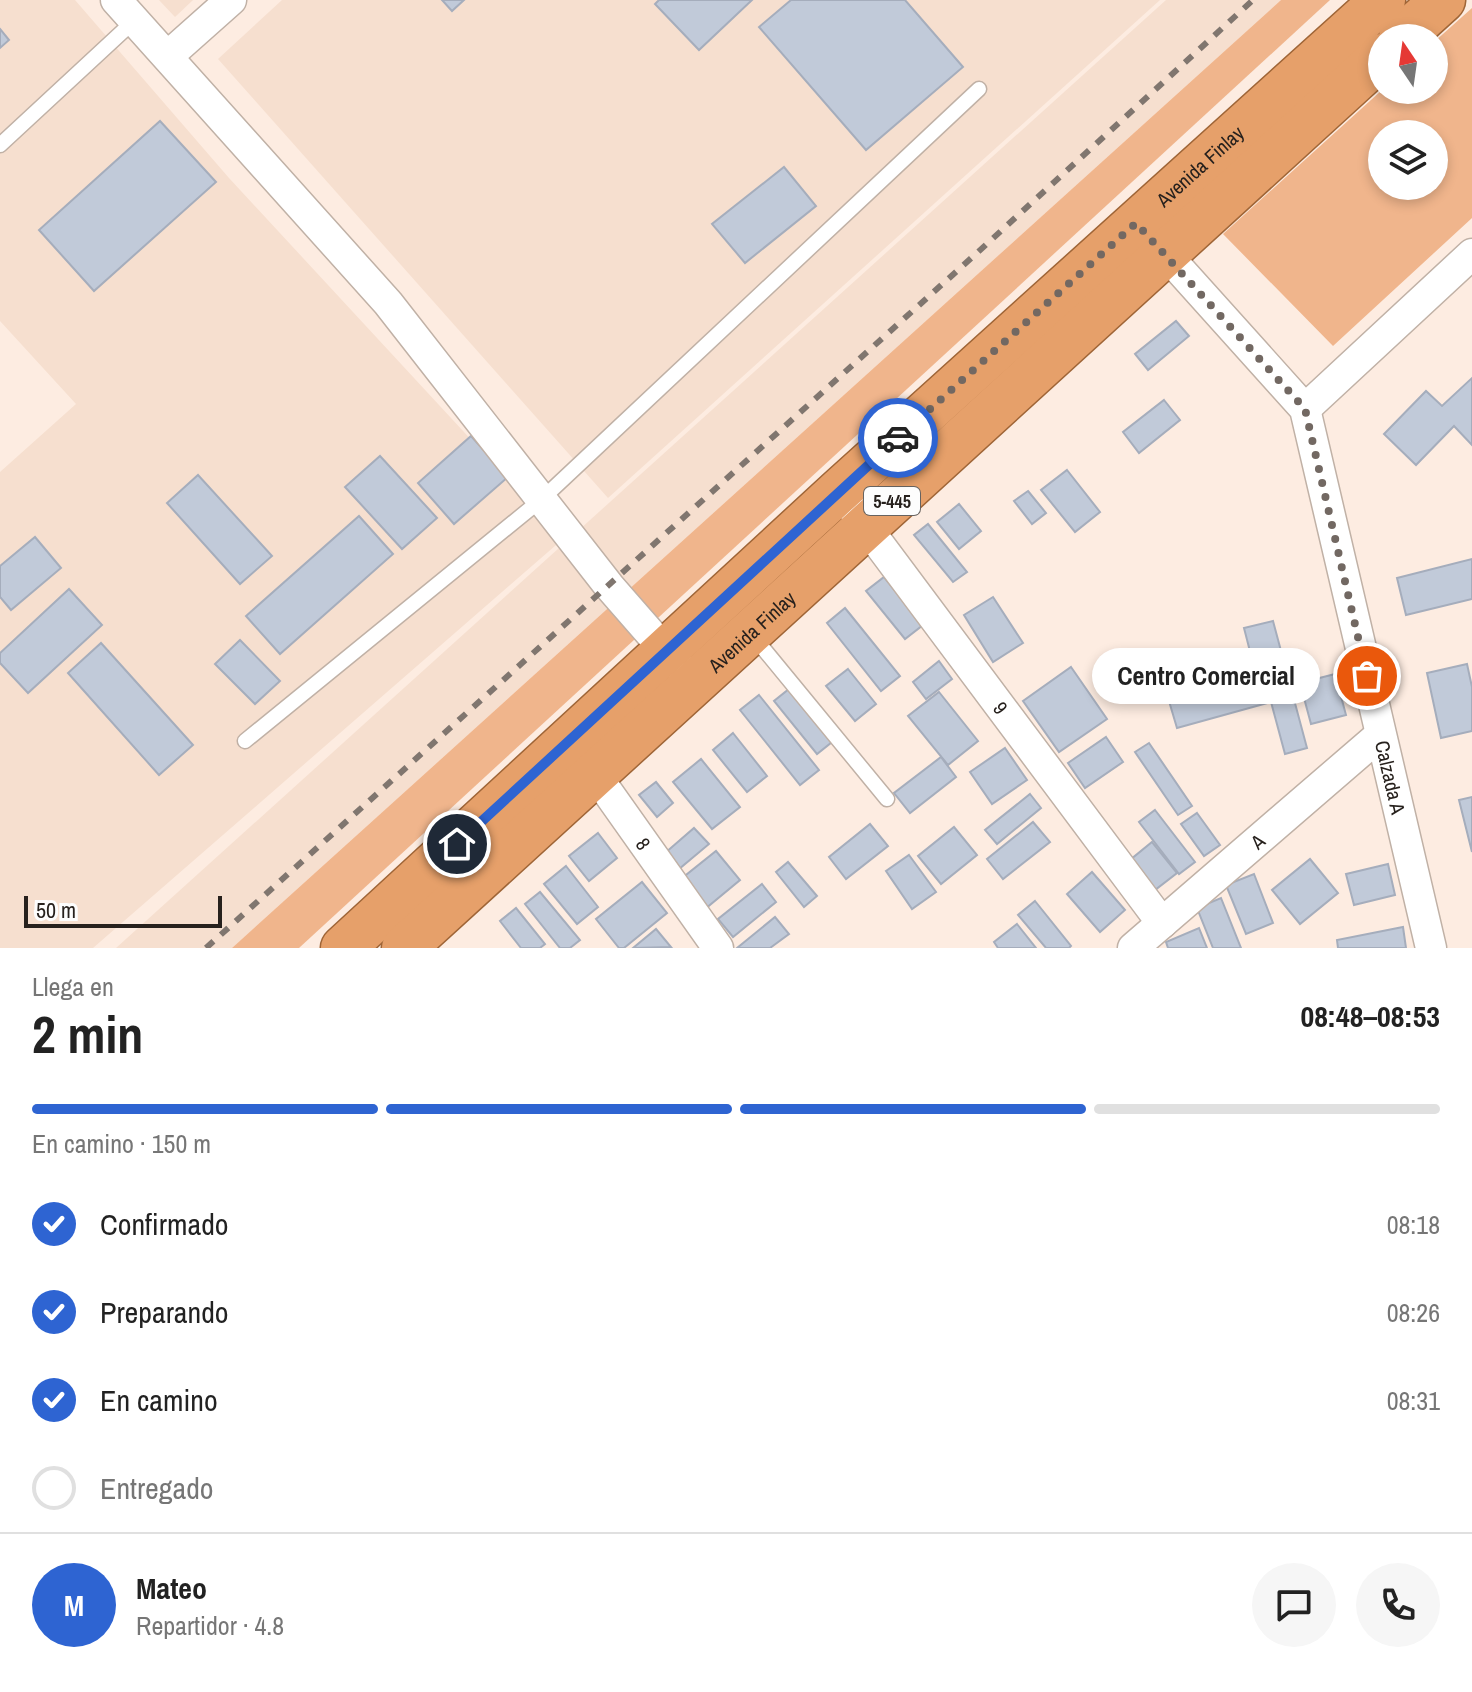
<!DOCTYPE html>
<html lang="es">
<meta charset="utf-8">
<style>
:root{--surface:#fff;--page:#f6f6f6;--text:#222;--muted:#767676;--line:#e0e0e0;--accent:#2e64d2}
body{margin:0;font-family:"Archivo Narrow",sans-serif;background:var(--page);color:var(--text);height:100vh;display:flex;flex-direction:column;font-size:30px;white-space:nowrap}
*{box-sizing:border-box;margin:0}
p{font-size:26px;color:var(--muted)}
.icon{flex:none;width:44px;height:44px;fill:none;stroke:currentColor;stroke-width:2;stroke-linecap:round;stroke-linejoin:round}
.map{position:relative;height:948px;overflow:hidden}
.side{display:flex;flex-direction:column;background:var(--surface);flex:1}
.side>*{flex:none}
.needle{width:52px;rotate:347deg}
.buttons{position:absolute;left:1368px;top:24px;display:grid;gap:16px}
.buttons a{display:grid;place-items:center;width:80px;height:80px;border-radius:50%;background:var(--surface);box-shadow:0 4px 12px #0003;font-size:40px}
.scale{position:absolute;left:24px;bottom:20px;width:198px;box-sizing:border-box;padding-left:8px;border:4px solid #27211d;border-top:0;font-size:22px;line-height:28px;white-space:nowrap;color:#27211d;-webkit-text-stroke:6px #fdfdfd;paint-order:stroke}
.pin{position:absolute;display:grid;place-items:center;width:68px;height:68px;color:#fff;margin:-34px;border:4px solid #fff;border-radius:50%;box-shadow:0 2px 8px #0007}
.courier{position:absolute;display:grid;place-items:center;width:80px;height:80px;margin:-40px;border:6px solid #2e64d2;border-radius:50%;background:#fff;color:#222;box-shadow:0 2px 10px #0007}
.bubble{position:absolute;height:56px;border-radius:28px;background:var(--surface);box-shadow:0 4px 12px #0003;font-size:26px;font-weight:700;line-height:56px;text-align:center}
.headline em{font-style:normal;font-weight:700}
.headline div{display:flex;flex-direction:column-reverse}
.headline{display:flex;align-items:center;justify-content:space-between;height:136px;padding:0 32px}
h1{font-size:52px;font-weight:700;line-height:60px}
.bar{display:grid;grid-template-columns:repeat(4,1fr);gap:12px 8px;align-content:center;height:96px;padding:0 32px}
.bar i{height:10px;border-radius:6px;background:var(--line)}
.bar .on{background:var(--accent)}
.bar p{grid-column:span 4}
.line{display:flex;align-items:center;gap:20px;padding:0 32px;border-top:2px solid var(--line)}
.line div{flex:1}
.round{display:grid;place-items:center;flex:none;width:84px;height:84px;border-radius:42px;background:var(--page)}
ol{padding:0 32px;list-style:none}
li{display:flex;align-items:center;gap:24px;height:88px}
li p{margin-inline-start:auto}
li .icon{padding:8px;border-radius:50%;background:var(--accent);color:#fff;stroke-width:4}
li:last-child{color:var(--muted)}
li i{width:44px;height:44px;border:4px solid var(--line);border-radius:50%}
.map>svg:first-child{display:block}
</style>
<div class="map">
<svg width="1472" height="948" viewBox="0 0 1472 948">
<rect width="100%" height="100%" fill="#fdece1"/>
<!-- built -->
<g fill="#f6dfcf">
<path d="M0,0H75L229,178L563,539L93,948H0V472L76,404L0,321Z"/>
<path d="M159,0H193L175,17Z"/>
<path d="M282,0H1160L608,498L218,59Z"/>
<path d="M1166,0H1281L232,948H116Z"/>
</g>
<!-- green -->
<g fill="#f0b58c" fill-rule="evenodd">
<path d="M1281,0H1330L299,948H232Z"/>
<path d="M1472,8V218L1333,346L1223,234L1382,90H1434V42ZM1382,134H1434V186H1382Z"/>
</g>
<!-- building -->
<g fill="#c1cad9" stroke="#a5adbc" stroke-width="2">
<path d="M442,0H464L452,11Z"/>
<path d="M659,0H752L699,50L655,4Z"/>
<path d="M791,0H905L963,67L866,150L759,27Z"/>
<path d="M0,29L9,40L0,48Z"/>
<path d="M160,121L216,182L94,291L39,230Z"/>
<path d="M784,167L816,206L745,263L712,224Z"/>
<path d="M1176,321L1189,336L1148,370L1135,354Z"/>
<path d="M1472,378V445L1454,426L1416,465L1384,434L1426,391L1442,406Z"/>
<path d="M1164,400L1180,420L1139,453L1123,432Z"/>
<path d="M471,436L508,477L454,524L418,483Z"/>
<path d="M380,456L437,518L402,549L345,487Z"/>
<path d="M1067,470L1100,512L1075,532L1041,490Z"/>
<path d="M198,475L272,556L240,584L167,503Z"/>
<path d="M1028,491L1046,513L1032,524L1014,501Z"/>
<path d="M959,504L981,531L959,549L937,522Z"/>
<path d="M359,516L393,554L280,654L246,616Z"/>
<path d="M928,524L967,572L953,582L914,535Z"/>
<path d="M35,537L61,568L11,610L0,597V566Z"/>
<path d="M1472,559V599L1406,615L1397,578Z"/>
<path d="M884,577L923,625L905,639L866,591Z"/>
<path d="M69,589L102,625L28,693L0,663V653Z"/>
<path d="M993,597L1023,643L993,662L964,615Z"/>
<path d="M845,608L900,676L881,691L827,623Z"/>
<path d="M1273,621L1307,748L1285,754L1271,702L1177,728L1166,691L1254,667L1244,628Z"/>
<path d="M240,640L280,681L255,704L215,664Z"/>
<path d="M101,643L193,745L159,775L68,673Z"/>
<path d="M939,661L952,679L926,699L913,682Z"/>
<path d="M1467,664L1472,687V731L1441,738L1427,673Z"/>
<path d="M1071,667L1107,719L1059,752L1023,701Z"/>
<path d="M848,669L876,704L855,721L826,686Z"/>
<path d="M1335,674L1346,715L1311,724L1300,683Z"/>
<path d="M789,689L832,742L817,754L774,701Z"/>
<path d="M939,692L978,741L948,765L908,716Z"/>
<path d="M759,695L819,770L800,785L740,710Z"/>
<path d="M733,733L767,776L747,792L713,750Z"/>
<path d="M1106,737L1123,762L1085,788L1068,763Z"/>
<path d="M1149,743L1192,806L1178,815L1135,752Z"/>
<path d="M1005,748L1027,780L992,804L970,772Z"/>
<path d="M941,757L956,777L910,813L894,793Z"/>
<path d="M701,759L740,807L712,829L673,782Z"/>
<path d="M656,782L673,803L657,817L639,795Z"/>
<path d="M1030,794L1041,808L997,844L985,830Z"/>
<path d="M1472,797V852L1459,800Z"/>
<path d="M1155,810L1195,862L1179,874L1139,822Z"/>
<path d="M1197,813L1220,845L1204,856L1181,824Z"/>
<path d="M1033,822L1050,842L1003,879L987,859Z"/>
<path d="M870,824L888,846L846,879L829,857Z"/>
<path d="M954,827L977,855L941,884L918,856Z"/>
<path d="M694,828L709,844L679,869L665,853Z"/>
<path d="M598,833L617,858L589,881L569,856Z"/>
<path d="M1152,842L1177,873L1155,890L1130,860Z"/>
<path d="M716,851L740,880L705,909L681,879Z"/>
<path d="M909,855L936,892L912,909L886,871Z"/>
<path d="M1310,859L1338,893L1300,924L1272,890Z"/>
<path d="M788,862L817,896L804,907L776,872Z"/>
<path d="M1388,864L1395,895L1354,905L1346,874Z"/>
<path d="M566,866L598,907L577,924L544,884Z"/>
<path d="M1092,872L1125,910L1100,932L1067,894Z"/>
<path d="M1254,874L1273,923L1246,934L1226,885Z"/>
<path d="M642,882L667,913L624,948H619L596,919Z"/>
<path d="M762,884L776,902L733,937L718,919Z"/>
<path d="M540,892L580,940L570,948H560L525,904Z"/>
<path d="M1221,898L1241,948H1213L1197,908Z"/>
<path d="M1035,901L1071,946L1069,948H1046L1018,915Z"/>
<path d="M516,908L545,944L540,948H521L500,921Z"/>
<path d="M775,917L789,934L770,948H737Z"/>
<path d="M1017,924L1036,948H998L994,942Z"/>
<path d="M1403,927L1406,948H1338L1337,940Z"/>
<path d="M1199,928L1207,948H1168L1166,942Z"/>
<path d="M656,929L671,947L633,948Z"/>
</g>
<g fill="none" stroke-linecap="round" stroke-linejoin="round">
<!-- service casing -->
<g stroke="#c0b1a6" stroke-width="17">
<g id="service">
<path d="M0,145L135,20"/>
<path d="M753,636L887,799"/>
<path d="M245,741L542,499L979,89"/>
</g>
</g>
<!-- minor casing -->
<g stroke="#c0b1a6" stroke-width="33">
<g id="minor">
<path d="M116,0L388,303L609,586L678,665"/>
<path d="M168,56L231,0"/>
<path id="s1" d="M1154,241L1305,409L1431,948"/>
<path d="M1305,409L1472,254"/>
<path id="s2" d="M855,512L1162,923"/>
<path id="s3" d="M585,760L718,948"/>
<path id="s4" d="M1133,948L1380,735"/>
</g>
</g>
<!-- trunk casing -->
<g stroke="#9f6537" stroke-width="47">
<g id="trunk">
<path d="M1401,38L1443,0"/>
<path id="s5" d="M343,948L839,491L1383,0"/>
<path id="s6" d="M404,948L1382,56"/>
</g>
</g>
<!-- service -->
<use href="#service" stroke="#fff" stroke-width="14"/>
<!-- minor -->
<use href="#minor" stroke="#fff" stroke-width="30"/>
<!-- trunk -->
<use href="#trunk" stroke="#e6a06a" stroke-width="44"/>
<!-- rail -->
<path stroke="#80766f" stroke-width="6" stroke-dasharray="10 10" stroke-linecap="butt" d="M206,948L978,252L1253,0"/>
</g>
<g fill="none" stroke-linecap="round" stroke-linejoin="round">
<!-- done -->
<path stroke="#726862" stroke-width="8" stroke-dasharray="0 14.4" d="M898,438L1136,223L1305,409L1367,676"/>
<!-- route -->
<path stroke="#2e64d2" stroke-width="10" d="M457,844L898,438"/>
</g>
<g text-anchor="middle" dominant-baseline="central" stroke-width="8" stroke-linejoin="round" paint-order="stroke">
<!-- shield labels -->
<rect fill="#fdfdfd" stroke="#676360" stroke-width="2" x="864" y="487" width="56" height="28" rx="6"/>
<g font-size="18" font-weight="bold" fill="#27211d">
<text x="892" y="501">5-445</text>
</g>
<!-- street labels -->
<g font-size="20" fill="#27211d" stroke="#fdfdfd">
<text stroke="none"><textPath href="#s5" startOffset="1160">Avenida Finlay</textPath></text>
<text stroke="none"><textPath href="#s6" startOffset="470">Avenida Finlay</textPath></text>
<text stroke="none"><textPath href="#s2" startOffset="244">9</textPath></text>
<text stroke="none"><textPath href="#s1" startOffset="604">Calzada A</textPath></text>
<text stroke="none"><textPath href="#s4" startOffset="164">A</textPath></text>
<text stroke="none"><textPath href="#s3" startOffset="102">8</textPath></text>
</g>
</g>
</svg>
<div class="buttons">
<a><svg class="needle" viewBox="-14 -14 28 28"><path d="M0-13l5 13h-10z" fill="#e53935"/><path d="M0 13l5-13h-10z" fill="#767676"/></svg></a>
<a><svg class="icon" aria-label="layers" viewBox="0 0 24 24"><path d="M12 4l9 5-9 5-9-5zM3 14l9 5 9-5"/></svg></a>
</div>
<div class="scale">50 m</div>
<div class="pin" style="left:1367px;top:676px;background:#ea580c"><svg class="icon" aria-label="bag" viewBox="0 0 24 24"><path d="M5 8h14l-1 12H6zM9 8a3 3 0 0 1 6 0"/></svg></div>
<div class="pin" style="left:457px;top:844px;background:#1f2937"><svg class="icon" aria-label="home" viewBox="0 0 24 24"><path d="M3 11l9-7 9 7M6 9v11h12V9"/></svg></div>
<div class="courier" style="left:898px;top:438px"><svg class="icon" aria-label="car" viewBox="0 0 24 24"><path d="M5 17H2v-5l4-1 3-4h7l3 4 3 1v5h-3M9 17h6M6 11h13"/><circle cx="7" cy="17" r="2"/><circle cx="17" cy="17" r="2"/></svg></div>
<div class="bubble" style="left:1092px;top:648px;width:228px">Centro Comercial</div>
</div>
<section class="side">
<div class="headline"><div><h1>2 min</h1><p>Llega en</p></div><em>08:48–08:53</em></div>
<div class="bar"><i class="on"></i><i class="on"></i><i class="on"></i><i></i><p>En camino · 150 m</p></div>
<ol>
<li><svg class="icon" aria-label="check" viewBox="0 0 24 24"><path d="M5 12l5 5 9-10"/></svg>Confirmado<p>08:18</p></li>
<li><svg class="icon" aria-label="check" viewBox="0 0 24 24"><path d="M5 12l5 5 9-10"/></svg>Preparando<p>08:26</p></li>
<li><svg class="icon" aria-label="check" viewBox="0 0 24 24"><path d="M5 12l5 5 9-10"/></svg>En camino<p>08:31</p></li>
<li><i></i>Entregado</li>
</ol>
<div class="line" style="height:144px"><b class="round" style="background:var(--accent);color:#fff">M</b><div><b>Mateo</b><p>Repartidor · 4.8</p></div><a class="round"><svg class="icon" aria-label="chat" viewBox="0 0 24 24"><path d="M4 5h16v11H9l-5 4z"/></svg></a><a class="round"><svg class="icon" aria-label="phone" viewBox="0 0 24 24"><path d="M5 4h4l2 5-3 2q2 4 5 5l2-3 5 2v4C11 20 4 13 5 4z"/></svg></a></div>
</section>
